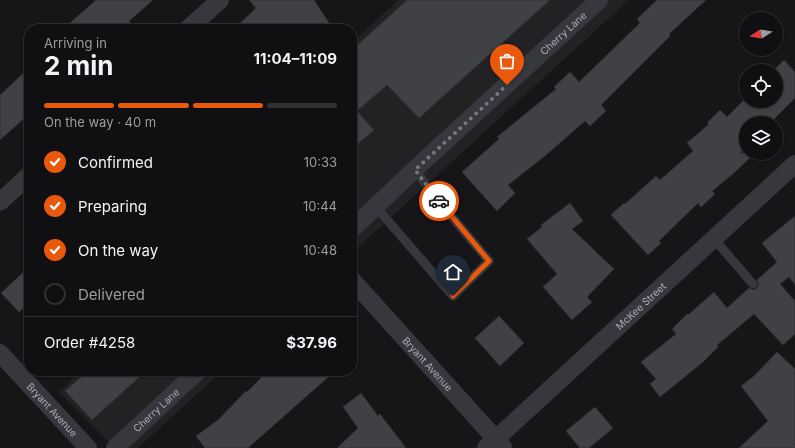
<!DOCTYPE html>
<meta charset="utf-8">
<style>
:root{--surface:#101012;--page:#1e1e20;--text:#f1f3f6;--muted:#9c9d9f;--line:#303032;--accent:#ea580c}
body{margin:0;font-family:Inter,sans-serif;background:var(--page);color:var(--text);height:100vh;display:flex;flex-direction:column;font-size:15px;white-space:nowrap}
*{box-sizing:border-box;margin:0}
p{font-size:13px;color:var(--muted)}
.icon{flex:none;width:22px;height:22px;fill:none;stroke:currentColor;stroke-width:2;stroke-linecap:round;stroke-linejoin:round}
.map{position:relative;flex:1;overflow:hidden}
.details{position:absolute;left:24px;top:24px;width:333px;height:352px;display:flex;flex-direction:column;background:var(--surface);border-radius:16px;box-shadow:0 1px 3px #0004,0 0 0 1px var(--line)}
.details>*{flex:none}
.needle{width:26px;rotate:258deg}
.controls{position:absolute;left:739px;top:12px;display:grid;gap:8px}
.controls a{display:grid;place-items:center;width:44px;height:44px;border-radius:50%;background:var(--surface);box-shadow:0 1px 3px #0004,0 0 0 1px var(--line);font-size:20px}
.pin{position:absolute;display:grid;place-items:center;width:34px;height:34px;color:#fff;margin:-41px -17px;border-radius:50% 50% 50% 0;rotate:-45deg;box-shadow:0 0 4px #0007}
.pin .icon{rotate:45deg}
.courier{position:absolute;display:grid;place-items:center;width:40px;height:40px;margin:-20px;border:3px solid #ea580c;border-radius:50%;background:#fff;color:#222;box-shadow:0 1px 5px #0007}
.head em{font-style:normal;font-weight:700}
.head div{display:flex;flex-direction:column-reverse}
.head{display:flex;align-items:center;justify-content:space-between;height:68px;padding:0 20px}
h1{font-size:26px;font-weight:700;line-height:30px}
.bar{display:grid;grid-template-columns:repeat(4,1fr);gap:6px 4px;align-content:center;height:48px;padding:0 20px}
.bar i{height:5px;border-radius:3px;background:var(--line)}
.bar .on{background:var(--accent)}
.bar p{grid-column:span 4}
.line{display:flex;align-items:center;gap:10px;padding:0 20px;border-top:1px solid var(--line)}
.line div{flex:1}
ol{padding:0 20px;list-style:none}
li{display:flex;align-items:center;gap:12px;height:44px}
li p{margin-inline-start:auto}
li .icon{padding:4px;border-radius:50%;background:var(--accent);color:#fff;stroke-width:4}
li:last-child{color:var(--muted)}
li i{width:22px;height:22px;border:2px solid var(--line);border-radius:50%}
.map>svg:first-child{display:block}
.built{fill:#222225}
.building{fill:#404145;stroke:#303034}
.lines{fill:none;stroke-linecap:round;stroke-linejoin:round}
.lane{stroke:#37383d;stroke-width:9}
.street{stroke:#37383d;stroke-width:18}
.done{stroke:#757880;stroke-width:4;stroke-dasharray:0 7.2}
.route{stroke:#ea580c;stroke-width:5}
.labels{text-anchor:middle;stroke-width:3;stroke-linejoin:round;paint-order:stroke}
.street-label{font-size:10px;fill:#a8adb8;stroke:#111113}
</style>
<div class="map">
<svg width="795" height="448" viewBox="0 0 795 448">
<rect width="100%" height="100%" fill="#161618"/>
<path class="built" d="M 398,0 L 629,0 L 352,253 L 352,43 Z
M 81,371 L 222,371 L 138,448 L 115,448 L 59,392 Z"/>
<path class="building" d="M 96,0 L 153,0 L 129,21 L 136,29 L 63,29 Z
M 249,0 L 314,0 L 333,29 L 234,29 L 256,8 Z
M 407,0 L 550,0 L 419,118 L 387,85 L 357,111 L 374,130 L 352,149 L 352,50 Z
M 657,0 L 706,0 L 669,34 L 670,36 L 601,105 L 606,111 L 590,126 L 585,121 L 546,155 L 508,185 L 515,193 L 497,211 L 462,172 L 499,139 L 497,137 L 556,89 L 554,87 L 570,72 L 579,82 L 640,23 L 637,19 Z
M 784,60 L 795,72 L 795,98 L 770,123 L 746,123 L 746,147 L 740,153 L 755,153 L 734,173 L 712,191 L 715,194 L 701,207 L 698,203 L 659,241 L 661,243 L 648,255 L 611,215 L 624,203 L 625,204 L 656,176 L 660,180 L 693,151 L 687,143 L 709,124 L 707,123 L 720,110 L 727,117 L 746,98 L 746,101 L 776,101 L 776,71 L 773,71 Z
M 29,68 L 29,114 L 0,140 L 0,95 Z
M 570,203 L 583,221 L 572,229 L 614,269 L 587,297 L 592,302 L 572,320 L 543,287 L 557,274 L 527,239 L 542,227 L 541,225 Z
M 795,216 L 795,285 L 789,277 L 780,284 L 795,301 L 795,334 L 783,345 L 754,314 L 717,345 L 718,347 L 703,362 L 660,397 L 650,384 L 656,379 L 641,362 L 676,334 L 672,329 L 687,314 L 688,315 L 714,292 L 727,308 L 749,288 L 754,290 L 757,288 L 759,283 L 757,280 L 777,262 L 762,243 Z
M 29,267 L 29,303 L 19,312 L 1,293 Z
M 499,316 L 524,343 L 500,366 L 475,338 Z
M 777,352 L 795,369 L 795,448 L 739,448 L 768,421 L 741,386 L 754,376 Z
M 88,371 L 146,371 L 92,420 L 65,391 Z
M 268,371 L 335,371 L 248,448 L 205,448 L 196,436 L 218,420 L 246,391 L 247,392 Z
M 361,393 L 378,416 L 380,414 L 406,448 L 337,448 L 358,428 L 343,407 Z
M 595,407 L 613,428 L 589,448 L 580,448 L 566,431 Z"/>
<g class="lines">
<path class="lane" d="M 376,207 L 453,296 L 489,261 L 431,192 L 415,169
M 714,239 L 753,284"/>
<g class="street">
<path d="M 188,29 L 220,0"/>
<path d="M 0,202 L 29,175"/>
<path id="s1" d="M 352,229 L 415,169 L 599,0"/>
<path id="s2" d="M 352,280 L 503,447"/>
<path id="s3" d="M 0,353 L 88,448"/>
<path id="s4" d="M 115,448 L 198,371"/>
<path id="s5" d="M 486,448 L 795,164"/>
</g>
</g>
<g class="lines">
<path class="done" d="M 439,201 L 415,170 L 507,85"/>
<path class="route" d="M 439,201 L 489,261 L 453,296"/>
</g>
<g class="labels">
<g class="street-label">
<text dy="4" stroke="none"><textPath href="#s1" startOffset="288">Cherry Lane</textPath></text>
<text dy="4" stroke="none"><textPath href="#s5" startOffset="210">McKee Street</textPath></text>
<text dy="4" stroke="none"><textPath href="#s2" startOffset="113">Bryant Avenue</textPath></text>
<text dy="4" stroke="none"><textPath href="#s3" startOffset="77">Bryant Avenue</textPath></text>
<text dy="4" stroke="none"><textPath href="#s4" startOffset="56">Cherry Lane</textPath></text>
</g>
</g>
</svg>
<div class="controls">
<a><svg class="needle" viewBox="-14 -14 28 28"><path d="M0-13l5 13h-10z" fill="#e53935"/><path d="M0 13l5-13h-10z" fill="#9c9d9f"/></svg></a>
<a><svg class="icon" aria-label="locate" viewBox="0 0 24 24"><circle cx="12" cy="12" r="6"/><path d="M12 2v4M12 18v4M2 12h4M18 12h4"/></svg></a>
<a><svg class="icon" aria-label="layers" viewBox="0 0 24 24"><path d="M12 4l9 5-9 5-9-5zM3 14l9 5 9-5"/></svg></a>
</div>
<div class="pin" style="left:507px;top:85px;background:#ea580c"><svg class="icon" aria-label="bag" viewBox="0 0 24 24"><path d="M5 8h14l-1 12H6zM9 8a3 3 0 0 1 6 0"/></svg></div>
<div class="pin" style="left:453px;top:296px;background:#1f2937"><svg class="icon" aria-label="home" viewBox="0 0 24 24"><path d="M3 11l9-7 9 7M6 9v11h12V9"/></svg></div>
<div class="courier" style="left:439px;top:201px"><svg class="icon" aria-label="car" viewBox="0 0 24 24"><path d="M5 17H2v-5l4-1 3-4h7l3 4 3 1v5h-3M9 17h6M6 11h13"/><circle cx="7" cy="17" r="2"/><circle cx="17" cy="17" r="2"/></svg></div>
<section class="details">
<div class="head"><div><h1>2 min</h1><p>Arriving in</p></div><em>11:04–11:09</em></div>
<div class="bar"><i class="on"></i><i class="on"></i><i class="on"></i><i></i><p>On the way · 40 m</p></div>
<ol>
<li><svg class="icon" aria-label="check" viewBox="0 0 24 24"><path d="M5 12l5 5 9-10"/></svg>Confirmed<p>10:33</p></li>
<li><svg class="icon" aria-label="check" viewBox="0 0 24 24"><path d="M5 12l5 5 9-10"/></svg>Preparing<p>10:44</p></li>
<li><svg class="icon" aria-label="check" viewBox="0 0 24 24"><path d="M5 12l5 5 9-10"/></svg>On the way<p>10:48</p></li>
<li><i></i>Delivered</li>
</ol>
<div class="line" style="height:52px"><div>Order #4258</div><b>$37.96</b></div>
</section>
</div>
